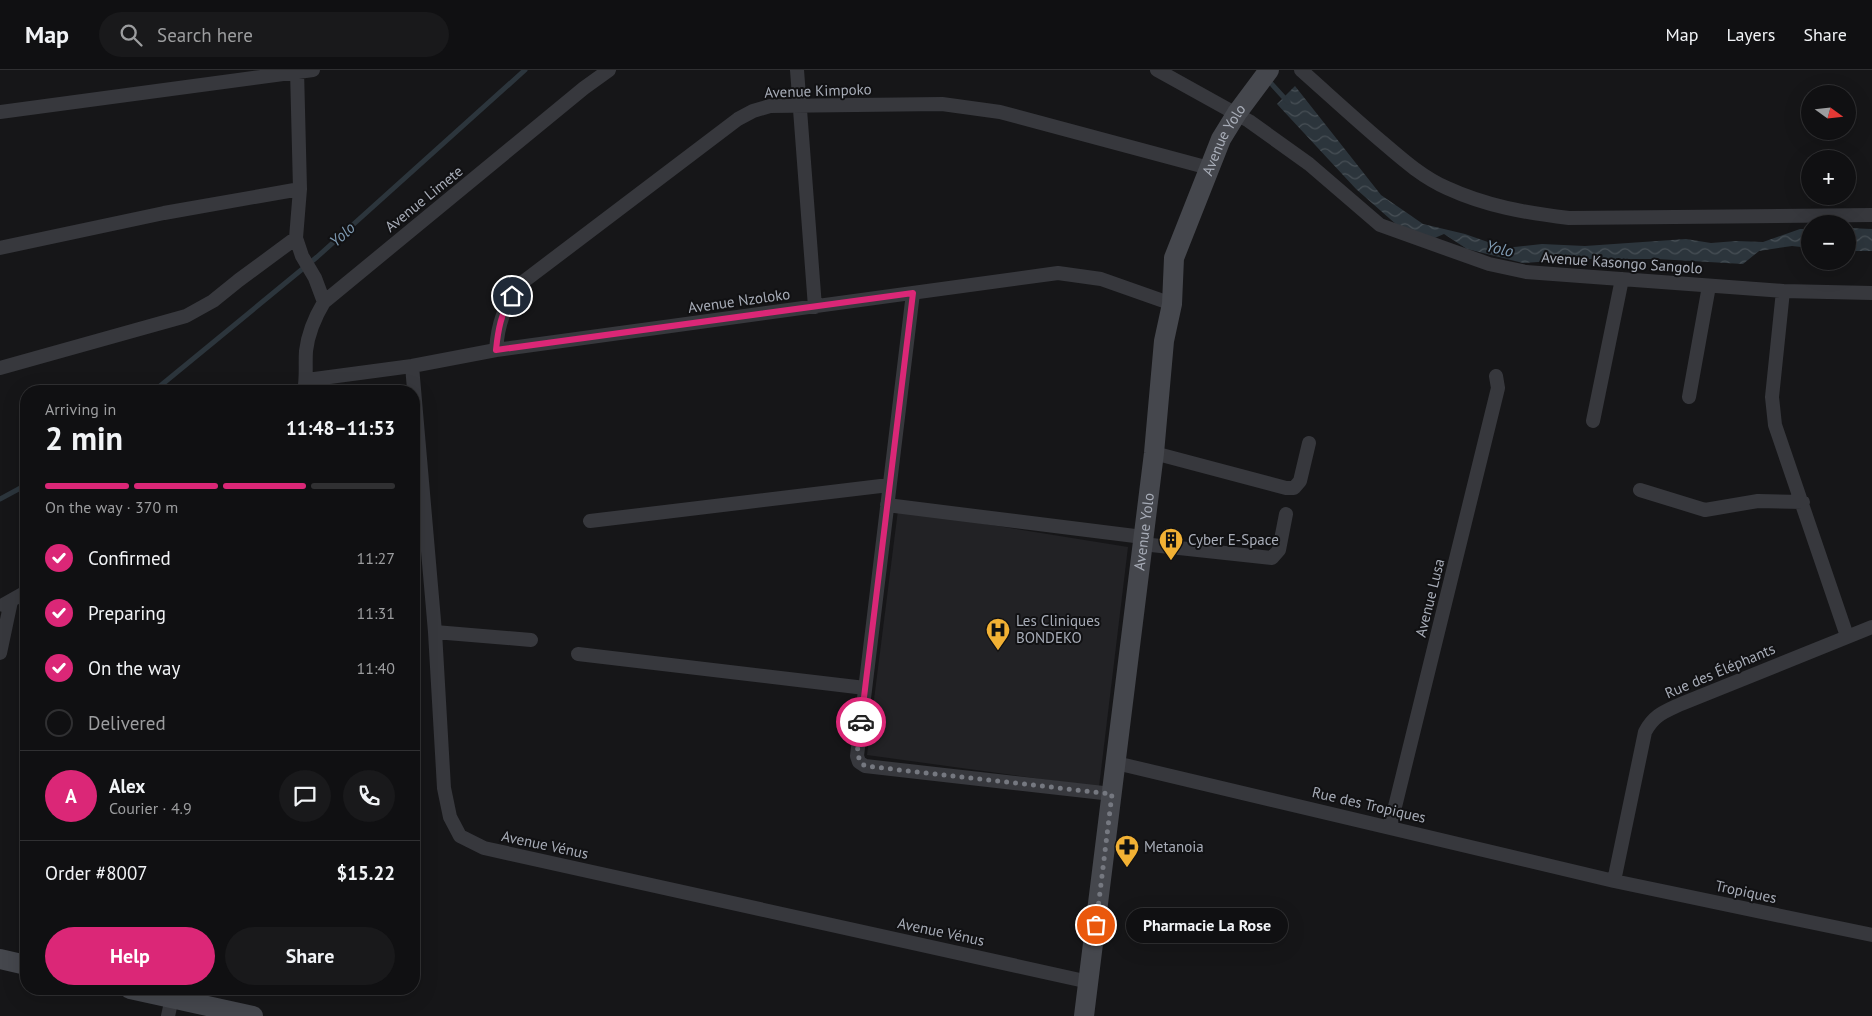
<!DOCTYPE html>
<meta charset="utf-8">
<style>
:root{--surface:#101012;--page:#19191b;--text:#f1f3f6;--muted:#9c9d9f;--line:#303032;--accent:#db2777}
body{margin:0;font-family:"PT Sans",sans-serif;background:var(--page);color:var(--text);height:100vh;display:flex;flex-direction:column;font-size:19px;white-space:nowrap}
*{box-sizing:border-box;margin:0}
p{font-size:16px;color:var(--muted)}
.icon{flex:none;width:28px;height:28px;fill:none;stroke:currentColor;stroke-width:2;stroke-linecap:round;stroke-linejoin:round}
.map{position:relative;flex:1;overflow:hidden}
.sheet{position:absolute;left:20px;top:315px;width:400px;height:610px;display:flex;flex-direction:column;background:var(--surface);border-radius:20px;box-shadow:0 5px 20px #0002,0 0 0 1px var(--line)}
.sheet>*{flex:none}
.needle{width:32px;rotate:105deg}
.buttons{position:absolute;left:1801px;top:15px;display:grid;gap:10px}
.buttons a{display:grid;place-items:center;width:55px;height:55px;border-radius:50%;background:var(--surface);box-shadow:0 5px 20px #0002,0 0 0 1px var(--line);font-size:25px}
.pin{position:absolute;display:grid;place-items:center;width:42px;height:42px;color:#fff;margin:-21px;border:2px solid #fff;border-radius:50%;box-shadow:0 1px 5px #0007}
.courier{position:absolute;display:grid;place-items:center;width:50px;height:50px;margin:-25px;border:4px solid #db2777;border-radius:50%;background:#fff;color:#222;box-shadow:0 1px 6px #0007}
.bubble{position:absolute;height:35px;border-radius:18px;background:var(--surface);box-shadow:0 5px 20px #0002,0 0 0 1px var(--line);font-size:16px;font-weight:600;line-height:35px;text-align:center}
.overview em{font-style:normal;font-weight:600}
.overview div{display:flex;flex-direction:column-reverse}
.overview{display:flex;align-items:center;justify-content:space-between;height:85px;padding:0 25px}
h1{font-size:32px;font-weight:600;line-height:38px}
.bar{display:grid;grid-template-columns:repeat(4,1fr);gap:8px 5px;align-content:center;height:60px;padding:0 25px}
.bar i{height:6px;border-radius:4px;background:var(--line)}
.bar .active{background:var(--accent)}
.bar p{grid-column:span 4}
.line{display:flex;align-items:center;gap:12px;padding:0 25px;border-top:1px solid var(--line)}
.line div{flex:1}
.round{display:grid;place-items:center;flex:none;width:52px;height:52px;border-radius:26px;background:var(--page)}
ol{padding:0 25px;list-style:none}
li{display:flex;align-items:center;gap:15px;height:55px}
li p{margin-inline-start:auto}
li .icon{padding:5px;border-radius:50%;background:var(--accent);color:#fff;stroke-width:4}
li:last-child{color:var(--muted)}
li i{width:28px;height:28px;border:2px solid var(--line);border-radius:50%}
.primary-button{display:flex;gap:10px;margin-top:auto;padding:10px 25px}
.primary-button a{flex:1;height:58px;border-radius:30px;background:var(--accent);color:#fff;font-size:20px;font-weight:600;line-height:58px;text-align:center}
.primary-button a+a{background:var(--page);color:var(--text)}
header{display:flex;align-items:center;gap:30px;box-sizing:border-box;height:70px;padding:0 25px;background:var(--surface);border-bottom:1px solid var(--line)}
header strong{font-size:24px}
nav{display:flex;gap:28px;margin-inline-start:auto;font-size:18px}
.search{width:350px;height:45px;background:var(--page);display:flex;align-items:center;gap:12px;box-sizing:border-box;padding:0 18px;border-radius:28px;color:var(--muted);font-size:19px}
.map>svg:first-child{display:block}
.built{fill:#222225}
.water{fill:url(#water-waves)}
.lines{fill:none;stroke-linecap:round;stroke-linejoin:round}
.stream{stroke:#2c353c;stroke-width:5}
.street{stroke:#37383d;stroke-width:14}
.secondary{stroke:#45474d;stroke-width:20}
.done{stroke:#757880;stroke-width:5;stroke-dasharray:0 9}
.route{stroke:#db2777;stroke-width:6}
.labels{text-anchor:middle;stroke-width:4;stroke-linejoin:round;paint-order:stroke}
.street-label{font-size:15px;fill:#a8adb8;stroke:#111113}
.poi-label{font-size:15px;fill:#a8adb8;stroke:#111113;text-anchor:start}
.water-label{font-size:16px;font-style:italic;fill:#7f9bb3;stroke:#111113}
</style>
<header>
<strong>Map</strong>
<div class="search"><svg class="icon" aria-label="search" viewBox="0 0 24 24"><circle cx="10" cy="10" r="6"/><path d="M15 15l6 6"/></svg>Search here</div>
<nav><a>Map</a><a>Layers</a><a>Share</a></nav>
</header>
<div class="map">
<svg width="1872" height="946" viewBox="0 0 1872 946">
<defs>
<pattern id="water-waves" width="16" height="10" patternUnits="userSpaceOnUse" patternTransform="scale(1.25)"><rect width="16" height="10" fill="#2c353c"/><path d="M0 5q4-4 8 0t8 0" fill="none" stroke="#485056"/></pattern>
</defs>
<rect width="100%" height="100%" fill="#161618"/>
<path class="built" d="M 898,440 L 1128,477 L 1099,717 L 867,685 Z"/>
<path class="water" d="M 1295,16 L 1381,125 L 1423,154 L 1465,164 L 1505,178 L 1542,174 L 1585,176 L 1686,169 L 1711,173 L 1736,171 L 1763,172 L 1800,159 L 1810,159 L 1810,178 L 1792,176 L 1759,181 L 1743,194 L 1657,189 L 1580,189 L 1523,193 L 1467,179 L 1444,164 L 1430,170 L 1398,156 L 1356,119 L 1277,34 Z
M 1848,158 L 1872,159 L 1872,181 L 1848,181 Z"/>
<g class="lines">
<path class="stream" d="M 1268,10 L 1288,32
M 154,321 L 317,187 L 525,0
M 0,429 L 26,415"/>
<path class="street" d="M 297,0 L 300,119 L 296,168 L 302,186 L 315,208 L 324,232
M 797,0 L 815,237
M 1157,0 L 1249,51 L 1309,94 L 1380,155 L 1489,194 L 1526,202 L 1783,221 L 1872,223
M 1301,0 C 1328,24 1354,48 1381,71 C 1402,89 1422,107 1447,118 C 1486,136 1526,143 1569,148 L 1872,145
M 0,42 L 313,0
M 0,178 L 164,143 L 300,119
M 1783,221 L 1772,327 L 1775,355 L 1847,566
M 913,223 L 857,686 L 859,692 L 865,696 L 1112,724
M 496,280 C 498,252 504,239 519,215 L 738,49 L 753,41 L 770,36 L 942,34 L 1000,42 L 1209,98
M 412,296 L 435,562 L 444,718 L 450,747 L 460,766 L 484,778 L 1089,912
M 0,298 L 186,246 L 213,231 L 239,210 L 296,168
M 307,310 L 412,296 L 496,280 L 1058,203 L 1101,209 L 1172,234
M 304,321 C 307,308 305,295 306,281 C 308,264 315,247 324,232 L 584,18 L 609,0
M 1689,327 L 1709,216
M 1593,351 L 1622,209
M 1154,383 L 1286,418 L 1294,418 L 1300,411 L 1309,373
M 1640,420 L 1705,440 L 1758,431 L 1803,432
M 887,435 L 1143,467
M 590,451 L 889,415
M 1142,474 L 1272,488 L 1279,480 L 1286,444
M 3,535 L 26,522
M 435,562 L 531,570
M 0,583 L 11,531
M 578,584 L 865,618
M 1116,693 L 1614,811 L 1872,865
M 1390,757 L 1498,318 L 1496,306
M 1614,811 L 1645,662 C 1654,645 1664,642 1681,634 L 1872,557
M 168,946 L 174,919"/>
<g class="secondary">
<path d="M 0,889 L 26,895"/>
<path d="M 130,919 L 253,946"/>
<path id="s1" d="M 1084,946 L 1154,383 L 1164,271 L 1172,234 L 1174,188 L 1221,69 L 1237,43 L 1269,0"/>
</g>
</g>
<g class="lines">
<path class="done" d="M 861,652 C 860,666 852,687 865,696 L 1112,724 L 1096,855"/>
<path class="route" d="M 512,226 C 501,243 498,260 496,280 L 913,223 L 861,652"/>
</g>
<defs>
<symbol id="building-pin" viewBox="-11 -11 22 30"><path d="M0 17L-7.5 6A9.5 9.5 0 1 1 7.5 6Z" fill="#f2b134" stroke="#111113"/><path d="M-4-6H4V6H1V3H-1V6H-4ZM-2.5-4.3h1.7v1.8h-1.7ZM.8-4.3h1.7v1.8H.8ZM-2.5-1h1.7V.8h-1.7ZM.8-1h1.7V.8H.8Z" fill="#111"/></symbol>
<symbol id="hospital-pin" viewBox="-11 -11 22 30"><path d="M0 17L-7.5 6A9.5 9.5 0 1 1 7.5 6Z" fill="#f2b134" stroke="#111113"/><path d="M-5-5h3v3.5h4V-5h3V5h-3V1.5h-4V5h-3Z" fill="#111"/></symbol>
<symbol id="pharmacy-pin" viewBox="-11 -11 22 30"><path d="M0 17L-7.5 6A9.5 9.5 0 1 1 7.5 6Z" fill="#f2b134" stroke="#111113"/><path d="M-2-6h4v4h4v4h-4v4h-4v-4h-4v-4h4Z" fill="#111"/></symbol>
</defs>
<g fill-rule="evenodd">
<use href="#building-pin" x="1157" y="456" width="28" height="38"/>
<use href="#hospital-pin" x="984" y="546" width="28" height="38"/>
<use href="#pharmacy-pin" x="1113" y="763" width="28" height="38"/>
</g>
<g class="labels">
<g class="street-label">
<text transform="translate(818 21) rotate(-2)" y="5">Avenue Kimpoko</text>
<text dy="5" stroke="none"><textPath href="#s1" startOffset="892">Avenue Yolo</textPath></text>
<text transform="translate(424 129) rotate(-39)" y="5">Avenue Limete</text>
<text transform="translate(1622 193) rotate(4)" y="5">Avenue Kasongo Sangolo</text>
<text transform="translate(739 231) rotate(-8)" y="5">Avenue Nzoloko</text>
<text dy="5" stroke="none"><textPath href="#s1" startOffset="488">Avenue Yolo</textPath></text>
<text transform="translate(1430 528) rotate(-76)" y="5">Avenue Lusa</text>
<text transform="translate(1720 601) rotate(-23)" y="5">Rue des Éléphants</text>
<text transform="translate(1369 735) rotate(13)" y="5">Rue des Tropiques</text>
<text transform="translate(545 775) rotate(12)" y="5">Avenue Vénus</text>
<text transform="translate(1746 822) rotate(12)" y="5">Tropiques</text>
<text transform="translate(941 862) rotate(12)" y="5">Avenue Vénus</text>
</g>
<g class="poi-label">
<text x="1188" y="475">Cyber E-Space</text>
<text x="1016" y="556">Les Cliniques<tspan x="1016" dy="17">BONDEKO</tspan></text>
<text x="1144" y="782">Metanoia</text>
</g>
<g class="water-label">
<text transform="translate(342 164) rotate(-42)" y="6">Yolo</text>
<text transform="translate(1500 178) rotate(13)" y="6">Yolo</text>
</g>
</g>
</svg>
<div class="buttons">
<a><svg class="needle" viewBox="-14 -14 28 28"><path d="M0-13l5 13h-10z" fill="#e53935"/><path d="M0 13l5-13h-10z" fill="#9c9d9f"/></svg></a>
<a>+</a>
<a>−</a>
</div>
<div class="pin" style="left:1096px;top:855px;background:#ea580c"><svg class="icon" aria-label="bag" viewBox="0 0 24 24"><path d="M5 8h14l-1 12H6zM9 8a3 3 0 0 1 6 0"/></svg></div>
<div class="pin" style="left:512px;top:226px;background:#1f2937"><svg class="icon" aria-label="home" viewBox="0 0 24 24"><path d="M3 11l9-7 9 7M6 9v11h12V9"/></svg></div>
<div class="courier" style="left:861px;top:652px"><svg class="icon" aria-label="car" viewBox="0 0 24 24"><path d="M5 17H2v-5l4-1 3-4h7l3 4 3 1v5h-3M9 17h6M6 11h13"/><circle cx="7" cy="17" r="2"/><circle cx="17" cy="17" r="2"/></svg></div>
<div class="bubble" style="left:1126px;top:838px;width:162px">Pharmacie La Rose</div>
<section class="sheet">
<div class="overview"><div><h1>2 min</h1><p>Arriving in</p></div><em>11:48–11:53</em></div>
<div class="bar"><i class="active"></i><i class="active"></i><i class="active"></i><i></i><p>On the way · 370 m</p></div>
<ol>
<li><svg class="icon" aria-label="check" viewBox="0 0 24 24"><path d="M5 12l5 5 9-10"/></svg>Confirmed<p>11:27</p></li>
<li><svg class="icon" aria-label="check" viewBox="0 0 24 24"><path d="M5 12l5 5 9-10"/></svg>Preparing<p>11:31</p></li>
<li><svg class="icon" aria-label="check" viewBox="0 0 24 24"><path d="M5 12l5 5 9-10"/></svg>On the way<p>11:40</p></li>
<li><i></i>Delivered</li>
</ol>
<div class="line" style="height:90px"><b class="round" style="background:var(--accent);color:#fff">A</b><div><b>Alex</b><p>Courier · 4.9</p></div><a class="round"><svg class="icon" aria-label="chat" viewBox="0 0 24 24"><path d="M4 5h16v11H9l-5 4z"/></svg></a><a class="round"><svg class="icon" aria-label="phone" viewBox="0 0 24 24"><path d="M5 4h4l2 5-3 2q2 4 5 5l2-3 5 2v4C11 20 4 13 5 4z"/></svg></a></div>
<div class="line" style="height:65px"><div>Order #8007</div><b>$15.22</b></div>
<div class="primary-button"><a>Help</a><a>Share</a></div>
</section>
</div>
